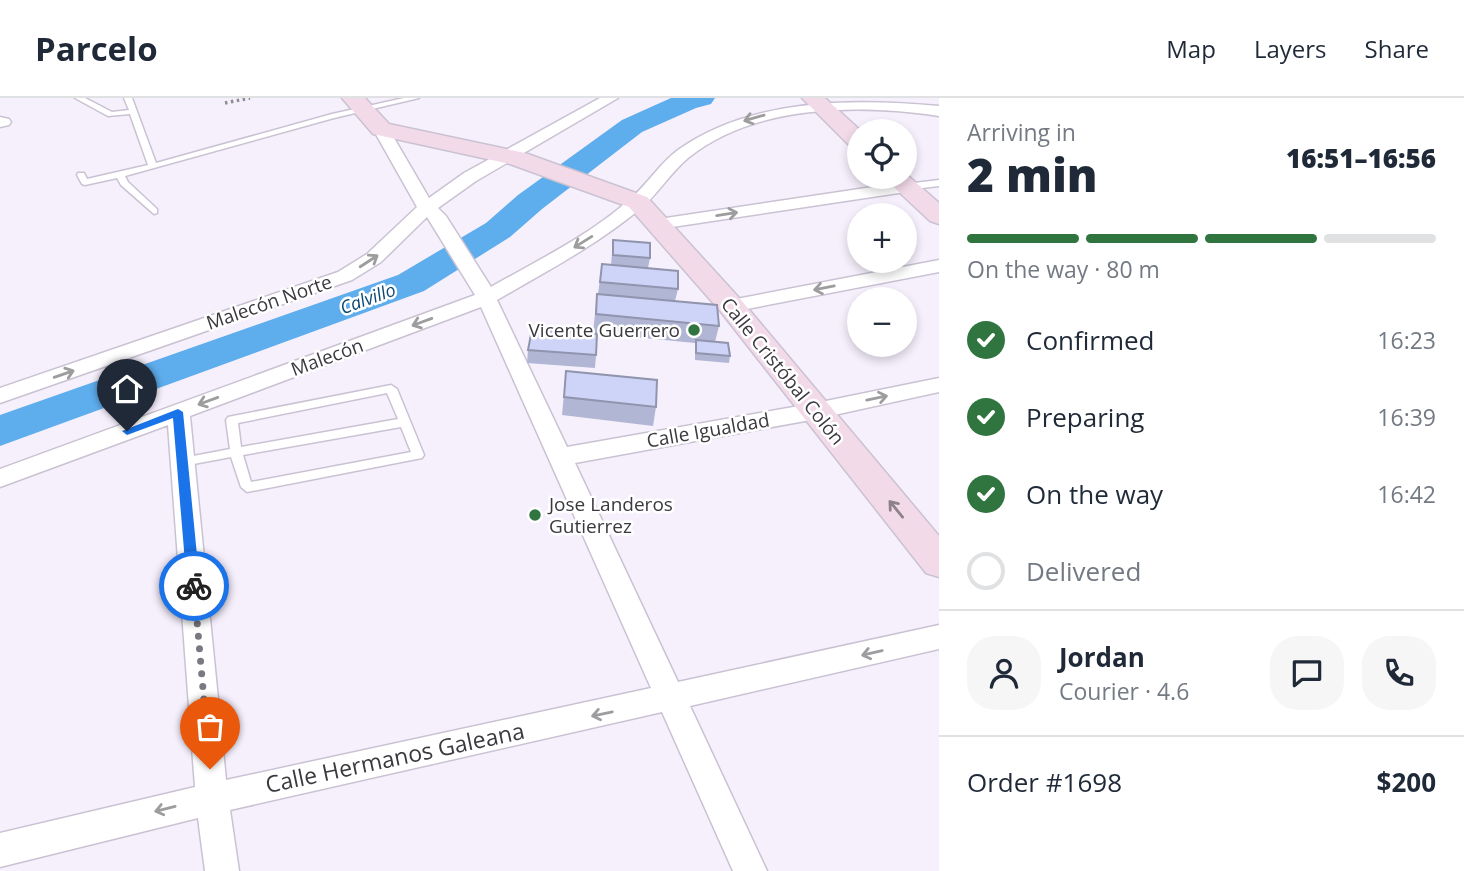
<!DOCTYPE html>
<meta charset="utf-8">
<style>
:root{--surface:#fff;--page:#f6f6f7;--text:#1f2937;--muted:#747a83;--line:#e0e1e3;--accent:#307540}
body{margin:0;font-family:"Open Sans",sans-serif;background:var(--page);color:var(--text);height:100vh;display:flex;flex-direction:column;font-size:26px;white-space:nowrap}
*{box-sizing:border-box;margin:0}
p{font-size:23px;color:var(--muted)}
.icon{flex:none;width:38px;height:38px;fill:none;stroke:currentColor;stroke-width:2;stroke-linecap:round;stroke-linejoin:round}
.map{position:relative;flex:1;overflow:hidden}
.details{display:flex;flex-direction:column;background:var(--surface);width:525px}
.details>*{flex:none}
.fabs{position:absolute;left:847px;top:21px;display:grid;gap:14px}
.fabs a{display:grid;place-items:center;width:70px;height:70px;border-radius:50%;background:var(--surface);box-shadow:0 4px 10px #0003;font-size:35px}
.pin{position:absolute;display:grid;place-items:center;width:60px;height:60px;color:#fff;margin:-72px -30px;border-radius:50% 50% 50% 0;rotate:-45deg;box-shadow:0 0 7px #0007}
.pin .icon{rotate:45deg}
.courier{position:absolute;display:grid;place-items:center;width:70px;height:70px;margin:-35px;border:5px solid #1a73e8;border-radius:50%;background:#fff;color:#222;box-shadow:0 2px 9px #0007}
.head em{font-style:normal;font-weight:800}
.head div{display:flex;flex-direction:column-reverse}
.head{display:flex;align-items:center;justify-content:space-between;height:119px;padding:0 28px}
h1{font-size:46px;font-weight:800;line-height:52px}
.bar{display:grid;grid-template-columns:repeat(4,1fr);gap:10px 7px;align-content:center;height:84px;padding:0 28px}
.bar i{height:9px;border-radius:5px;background:var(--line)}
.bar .current{background:var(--accent)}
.bar p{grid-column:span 4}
.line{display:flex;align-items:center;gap:18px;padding:0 28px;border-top:2px solid var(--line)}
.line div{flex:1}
.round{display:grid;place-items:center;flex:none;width:74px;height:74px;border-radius:28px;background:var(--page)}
ol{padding:0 28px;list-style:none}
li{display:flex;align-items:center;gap:21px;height:77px}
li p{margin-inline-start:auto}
li .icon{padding:7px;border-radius:50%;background:var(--accent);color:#fff;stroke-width:4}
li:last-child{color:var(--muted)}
li i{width:38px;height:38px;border:4px solid var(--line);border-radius:50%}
header{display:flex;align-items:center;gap:42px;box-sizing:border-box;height:98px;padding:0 35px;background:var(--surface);border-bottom:2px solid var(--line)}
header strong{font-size:33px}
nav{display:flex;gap:38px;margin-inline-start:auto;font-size:24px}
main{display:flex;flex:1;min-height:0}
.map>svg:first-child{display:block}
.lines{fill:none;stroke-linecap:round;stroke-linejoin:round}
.river{fill:#5eaded;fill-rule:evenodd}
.lane-casing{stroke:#cac2d2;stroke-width:3}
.street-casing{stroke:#cac2d2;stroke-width:3}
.secondary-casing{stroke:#cac2d2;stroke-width:3}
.path{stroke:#918d96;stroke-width:3.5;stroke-dasharray:2.5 3.5;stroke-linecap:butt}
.lane{fill:#fff;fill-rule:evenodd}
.street{fill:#fff;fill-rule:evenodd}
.secondary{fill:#f2dae9;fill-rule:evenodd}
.wall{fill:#b1b6d4}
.building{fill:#ced4f7;stroke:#9094ad;stroke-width:2}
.oneway{stroke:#9d9c9e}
.oneway2{stroke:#8d818b}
.route{fill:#1a73e8}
.done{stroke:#7c7881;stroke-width:7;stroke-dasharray:0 12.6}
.poi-dot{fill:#307540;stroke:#fff;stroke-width:2.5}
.labels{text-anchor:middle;stroke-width:5;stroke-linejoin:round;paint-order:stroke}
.far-water-label{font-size:18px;font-style:italic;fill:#0b4871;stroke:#fff}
.street-label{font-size:19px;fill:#3b383e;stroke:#fff}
.poi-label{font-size:19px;fill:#3b383e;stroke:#fff;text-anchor:end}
.near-street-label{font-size:23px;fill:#3b383e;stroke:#fff}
</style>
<header>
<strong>Parcelo</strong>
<nav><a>Map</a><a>Layers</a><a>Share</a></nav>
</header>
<main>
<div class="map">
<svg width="939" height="773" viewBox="0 0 939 773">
<rect width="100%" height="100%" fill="#f6f0fd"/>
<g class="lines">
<path class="river" d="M 671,0 L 715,0 L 711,6 L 696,10 L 642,34 L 542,111 L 510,139 L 424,193 L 0,348 L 0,317 L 398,177 L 486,125 L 518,97 L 622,22 Z"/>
<defs>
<path id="lane" d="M 75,0 L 85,0 L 112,14 L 129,12 L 124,0 L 132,0 L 156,65 L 332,16 L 404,0 L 419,0 L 334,20 L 125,78 L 128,84 L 157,111 L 157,115 L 154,116 L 121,87 L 117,80 L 85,87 L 82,86 L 77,77 L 78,75 L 84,75 L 87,81 L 148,67 L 130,16 L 108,18 Z
M 939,82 L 939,88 L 906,92 L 902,89 L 906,86 Z
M 391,287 L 397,291 L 424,357 L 422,360 L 247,394 L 241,389 L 231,359 L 183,368 L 177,364 L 183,360 L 230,351 L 226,322 L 228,319 ZM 387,295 L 398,321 L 241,349 L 238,325 ZM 401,329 L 411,354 L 251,384 L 243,357 Z"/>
<path id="street" d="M 600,0 L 618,0 L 476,83 L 438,110 L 446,118 L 491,189 C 538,162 589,138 630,101 C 648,86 659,66 678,52 C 751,0 853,0 939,8 L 939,18 C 859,6 755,6 688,60 C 670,75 658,96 641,110 C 597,147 547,173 497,202 L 567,349 L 816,305 L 939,280 L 939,294 L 816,321 L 575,365 L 678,584 L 939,527 L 939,551 L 690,608 L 767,773 L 733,773 L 662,614 L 230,712 L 239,773 L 205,773 L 198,720 L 0,769 L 0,735 L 195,689 L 168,327 L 0,389 L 0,371 L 475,197 L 427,119 L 381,164 L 352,182 L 0,305 L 0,290 L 338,174 L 367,156 L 417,109 L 373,31 L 375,28 L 387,28 L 429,100 L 464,75 ZM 481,209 L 651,590 L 226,682 L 190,318 Z
M 0,19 L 9,21 L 11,24 L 9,27 L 0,29 Z
M 906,84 L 915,89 L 912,93 L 659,131 L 650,126 L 659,121 Z
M 939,162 L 939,174 L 731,214 L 724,212 L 721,208 L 724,204 L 731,202 Z"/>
<path id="secondary" d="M 342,0 L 365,0 L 389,26 L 525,55 L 647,99 L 741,202 L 939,438 L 939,479 L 926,475 L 721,214 L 629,109 L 510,66 L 373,36 Z
M 802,0 L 825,0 L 861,33 L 859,51 L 851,49 Z
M 905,75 L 939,105 L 939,126 L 930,123 L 883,79 L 905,79 Z"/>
</defs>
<use href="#lane" class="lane-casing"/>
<use href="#street" class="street-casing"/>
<use href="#secondary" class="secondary-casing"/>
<path class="path" d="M 225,5 L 250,0"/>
<use href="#lane" class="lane"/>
<use href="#street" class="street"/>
<use href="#secondary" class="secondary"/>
</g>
<path class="wall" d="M 613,142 L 650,160 L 648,170 L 678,191 L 675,203 L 719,228 L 715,244 L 730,258 L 729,265 L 695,262 L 695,245 L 593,235 L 597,196 L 598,196 L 602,166 L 611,167 Z
M 528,252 L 596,257 L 595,270 L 527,265 Z
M 566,273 L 656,309 L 653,328 L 562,317 Z"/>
<path class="building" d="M 613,142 L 650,145 L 650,160 L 613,157 Z
M 602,166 L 678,173 L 678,191 L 600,184 Z
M 597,196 L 717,207 L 719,228 L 596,216 Z
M 532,231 L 597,236 L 596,257 L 528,252 Z
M 696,242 L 728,245 L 730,258 L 696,255 Z
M 566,273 L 657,282 L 656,309 L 564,299 Z"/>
<defs><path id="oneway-shaft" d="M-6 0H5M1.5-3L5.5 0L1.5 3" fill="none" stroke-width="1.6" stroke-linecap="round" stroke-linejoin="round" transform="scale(1.75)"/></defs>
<g class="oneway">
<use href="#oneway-shaft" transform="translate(754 20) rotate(164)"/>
<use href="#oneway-shaft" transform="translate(727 116) rotate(-9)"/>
<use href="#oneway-shaft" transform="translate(583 144) rotate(148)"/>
<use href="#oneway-shaft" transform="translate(369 163) rotate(-33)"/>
<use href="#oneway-shaft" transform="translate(824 190) rotate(169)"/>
<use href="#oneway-shaft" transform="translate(422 224) rotate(160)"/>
<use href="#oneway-shaft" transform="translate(64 276) rotate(-19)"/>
<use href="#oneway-shaft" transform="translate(877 300) rotate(-12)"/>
<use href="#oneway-shaft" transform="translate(208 303) rotate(160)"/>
<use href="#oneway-shaft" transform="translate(872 555) rotate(167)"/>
<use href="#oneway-shaft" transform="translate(602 616) rotate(168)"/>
<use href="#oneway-shaft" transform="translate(165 711) rotate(166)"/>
</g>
<use class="oneway2" href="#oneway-shaft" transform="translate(896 411) rotate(-129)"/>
<path class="route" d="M 178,311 L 183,314 L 200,488 L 194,493 L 187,488 L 173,320 L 127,337 L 122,333 Z"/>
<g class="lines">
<path class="done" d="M 194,488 L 210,671"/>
</g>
<g class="poi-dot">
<circle cx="694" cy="232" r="7"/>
<circle cx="535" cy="417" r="7"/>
</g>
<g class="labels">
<g class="far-water-label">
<text transform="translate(368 201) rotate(-20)" y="6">Calvillo</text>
</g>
<g class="street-label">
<text transform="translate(269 204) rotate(-19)" y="7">Malecón Norte</text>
<text transform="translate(327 259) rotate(-20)" y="7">Malecón</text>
<text transform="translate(783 273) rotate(51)" y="7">Calle Cristóbal Colón</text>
<text transform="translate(708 332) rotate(-10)" y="7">Calle Igualdad</text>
</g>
<g class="poi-label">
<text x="680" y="239">Vicente Guerrero</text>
<text x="549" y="413" text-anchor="start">Jose Landeros<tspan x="549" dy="22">Gutierrez</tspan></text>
</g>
<g class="near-street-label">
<text transform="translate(395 660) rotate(-12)" y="8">Calle Hermanos Galeana</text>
</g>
</g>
</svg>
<div class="fabs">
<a><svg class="icon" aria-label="locate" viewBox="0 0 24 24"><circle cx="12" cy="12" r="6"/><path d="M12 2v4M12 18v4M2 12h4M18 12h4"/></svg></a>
<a>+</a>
<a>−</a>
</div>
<div class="pin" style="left:210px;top:671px;background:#ea580c"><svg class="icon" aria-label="bag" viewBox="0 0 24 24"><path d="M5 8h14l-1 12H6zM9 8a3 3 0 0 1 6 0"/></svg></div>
<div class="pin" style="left:127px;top:333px;background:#1f2937"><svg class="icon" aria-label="home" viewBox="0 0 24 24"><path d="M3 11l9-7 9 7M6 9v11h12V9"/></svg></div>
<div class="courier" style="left:194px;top:488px"><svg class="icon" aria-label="bike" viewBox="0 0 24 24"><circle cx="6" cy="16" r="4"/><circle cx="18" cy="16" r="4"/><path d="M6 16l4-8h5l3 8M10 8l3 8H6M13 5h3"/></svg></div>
</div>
<section class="details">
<div class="head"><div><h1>2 min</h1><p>Arriving in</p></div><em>16:51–16:56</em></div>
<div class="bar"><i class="current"></i><i class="current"></i><i class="current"></i><i></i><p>On the way · 80 m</p></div>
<ol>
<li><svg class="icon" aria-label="check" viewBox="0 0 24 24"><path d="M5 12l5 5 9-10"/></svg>Confirmed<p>16:23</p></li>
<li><svg class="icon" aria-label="check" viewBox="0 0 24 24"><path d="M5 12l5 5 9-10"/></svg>Preparing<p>16:39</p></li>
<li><svg class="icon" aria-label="check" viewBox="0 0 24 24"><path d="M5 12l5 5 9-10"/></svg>On the way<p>16:42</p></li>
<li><i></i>Delivered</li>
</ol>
<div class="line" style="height:126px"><a class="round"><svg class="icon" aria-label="person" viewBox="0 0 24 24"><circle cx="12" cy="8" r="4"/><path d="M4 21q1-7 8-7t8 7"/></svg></a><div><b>Jordan</b><p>Courier · 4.6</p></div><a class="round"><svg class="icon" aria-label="chat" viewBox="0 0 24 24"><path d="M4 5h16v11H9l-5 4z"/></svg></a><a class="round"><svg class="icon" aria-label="phone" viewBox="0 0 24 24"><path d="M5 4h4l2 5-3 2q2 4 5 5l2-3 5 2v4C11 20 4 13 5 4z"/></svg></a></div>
<div class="line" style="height:91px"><div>Order #1698</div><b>$200</b></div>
</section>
</main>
